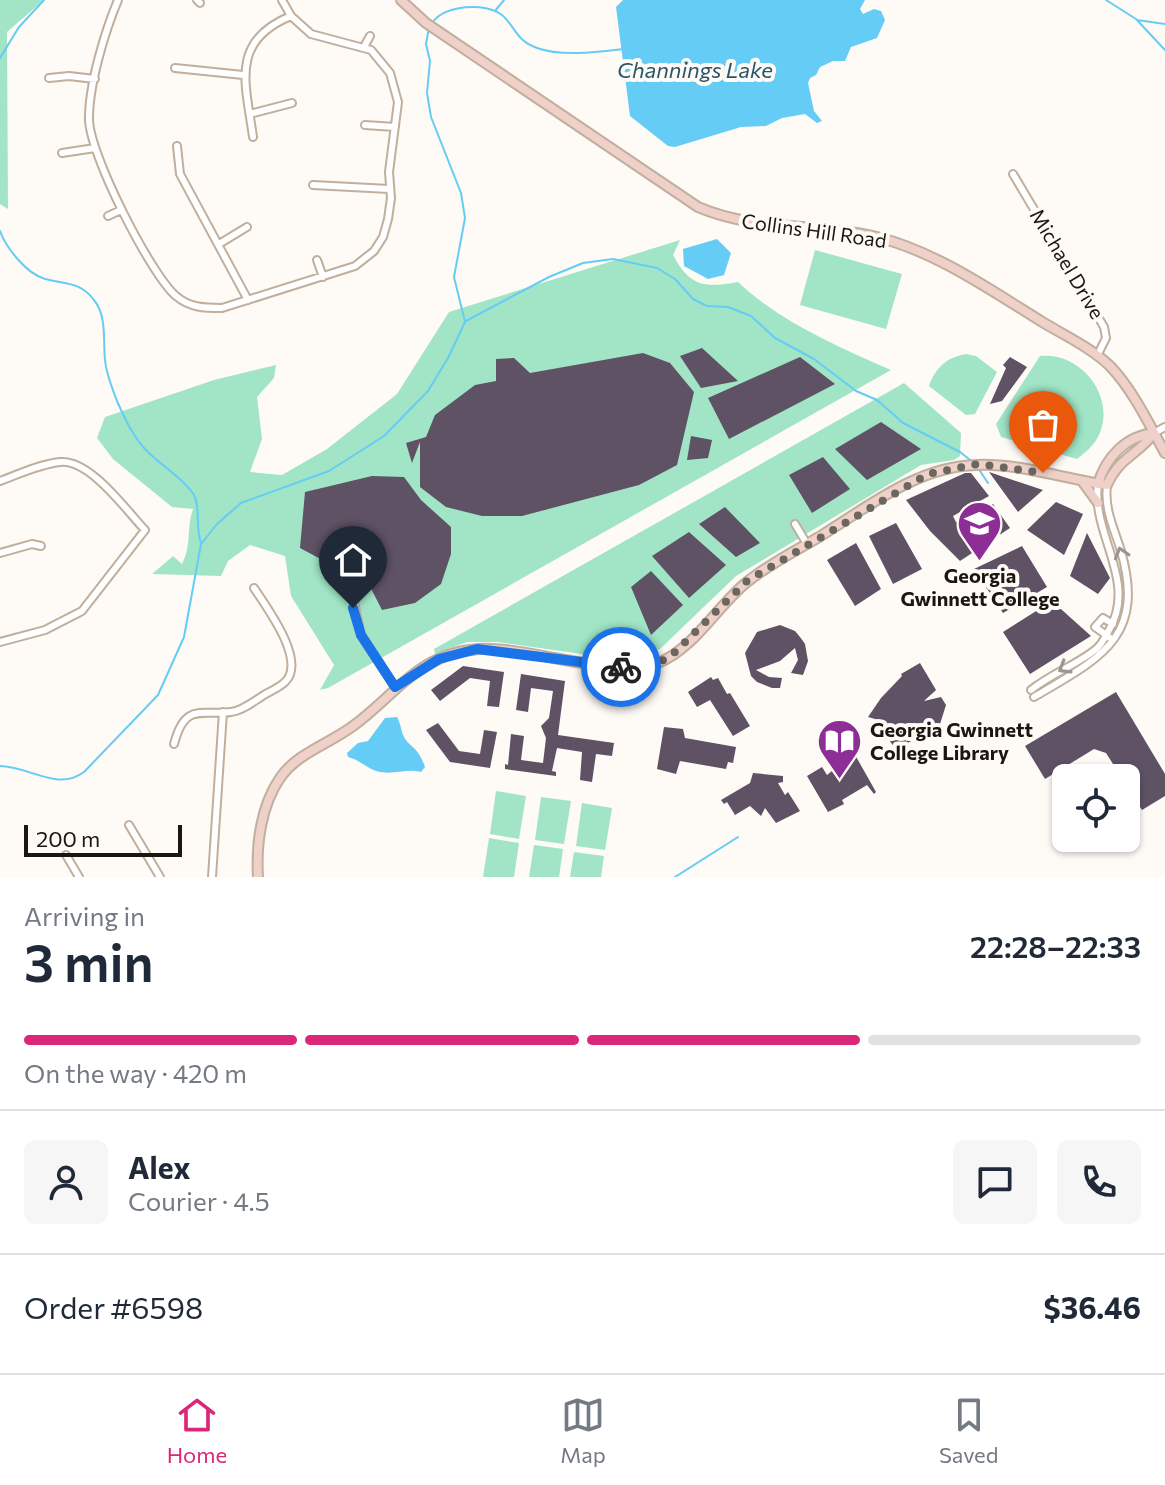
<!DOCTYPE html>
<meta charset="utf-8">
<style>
:root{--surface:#fff;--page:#f6f6f7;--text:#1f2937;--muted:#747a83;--line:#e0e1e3;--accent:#db2777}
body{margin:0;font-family:Commissioner,sans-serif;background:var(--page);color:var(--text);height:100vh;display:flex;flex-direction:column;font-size:30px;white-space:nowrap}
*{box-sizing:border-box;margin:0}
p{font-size:26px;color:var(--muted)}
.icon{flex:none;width:44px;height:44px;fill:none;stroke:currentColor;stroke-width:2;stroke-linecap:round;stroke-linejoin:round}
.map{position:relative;height:877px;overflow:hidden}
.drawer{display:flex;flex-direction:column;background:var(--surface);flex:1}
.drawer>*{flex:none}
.fabs{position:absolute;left:1052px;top:764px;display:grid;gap:16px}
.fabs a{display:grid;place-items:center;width:88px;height:88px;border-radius:12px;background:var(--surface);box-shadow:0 2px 6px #0004;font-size:40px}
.scale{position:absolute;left:24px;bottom:20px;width:158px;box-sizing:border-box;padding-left:8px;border:4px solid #1d1610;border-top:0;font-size:22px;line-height:28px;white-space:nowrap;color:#1d1610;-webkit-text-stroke:6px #fefaf6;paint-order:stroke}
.pin{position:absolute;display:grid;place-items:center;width:68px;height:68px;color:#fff;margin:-82px -34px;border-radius:50% 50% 50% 0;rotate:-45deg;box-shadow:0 0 8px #0007}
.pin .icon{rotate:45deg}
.courier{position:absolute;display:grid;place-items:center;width:80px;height:80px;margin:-40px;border:6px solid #1a73e8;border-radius:50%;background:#fff;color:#222;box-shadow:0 2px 10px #0007}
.head em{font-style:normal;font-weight:600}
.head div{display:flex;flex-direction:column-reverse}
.head{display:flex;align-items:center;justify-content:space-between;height:136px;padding:0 24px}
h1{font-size:52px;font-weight:600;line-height:60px}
.bar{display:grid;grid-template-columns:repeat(4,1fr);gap:12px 8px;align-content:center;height:96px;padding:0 24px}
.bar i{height:10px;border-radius:6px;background:var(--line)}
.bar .selected{background:var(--accent)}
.bar p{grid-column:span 4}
.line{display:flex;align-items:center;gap:20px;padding:0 24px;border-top:2px solid var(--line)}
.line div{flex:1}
.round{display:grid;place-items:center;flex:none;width:84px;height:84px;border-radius:12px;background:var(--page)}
.dock{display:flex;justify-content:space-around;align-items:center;height:112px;border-top:2px solid var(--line);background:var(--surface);font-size:22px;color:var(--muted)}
.dock a{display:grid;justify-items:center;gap:4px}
.dock .selected{color:var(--accent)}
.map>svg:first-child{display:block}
.green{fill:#a1e5c6}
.water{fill:#65ccf5}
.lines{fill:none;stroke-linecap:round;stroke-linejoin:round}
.stream{stroke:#65ccf5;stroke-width:2}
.building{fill:#5e5264}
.street-casing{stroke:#c1af9d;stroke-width:10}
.secondary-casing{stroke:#c1af9d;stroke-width:12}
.street{stroke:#fff;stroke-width:6}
.secondary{stroke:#efd1ca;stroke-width:8}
.oneway{stroke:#999693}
.done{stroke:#6c6660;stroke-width:8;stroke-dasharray:0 14.4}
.route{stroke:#1a73e8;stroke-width:10}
.labels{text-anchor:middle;stroke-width:8;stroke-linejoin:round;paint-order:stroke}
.street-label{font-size:20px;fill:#1d1610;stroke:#fefaf6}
.poi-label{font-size:20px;font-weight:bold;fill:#1d1610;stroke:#fefaf6}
.water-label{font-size:22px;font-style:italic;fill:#295567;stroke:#fefaf6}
</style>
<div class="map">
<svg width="1165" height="877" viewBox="0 0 1165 877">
<rect width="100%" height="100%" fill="#fefaf6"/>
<path class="green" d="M 0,0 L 44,0 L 7,32 L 8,209 L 0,204 Z
M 680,240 L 673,255 C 690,287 705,288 738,282 C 782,323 837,346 891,370 L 328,688 L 320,690 L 334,665 L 291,596 L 285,556 L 250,545 L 228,561 L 221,576 L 152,574 L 173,556 L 182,564 C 192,545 186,529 193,509 L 172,507 L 113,459 L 97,438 L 105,417 L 214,380 L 276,365 L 274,378 L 257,397 L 262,439 L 250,472 L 282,475 L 327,449 L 397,394 L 449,312 Z
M 815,250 L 902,274 L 886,329 L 800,305 Z
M 966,354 L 976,356 L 997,372 L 975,414 L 966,415 L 929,386 C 936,367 946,358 966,354 Z
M 1040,356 C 1081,351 1118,398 1098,437 C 1093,446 1085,453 1077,459 L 1001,437 L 996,424 Z
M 904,383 L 961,433 L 960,456 L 954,460 L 921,465 L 736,576 L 660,649 L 617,659 L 498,642 L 467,642 L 435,654 L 434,649 Z
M 496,791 L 526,796 L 519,839 L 490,834 Z
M 541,797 L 571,801 L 564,844 L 535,840 Z
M 582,803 L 612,808 L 605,850 L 576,846 Z
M 489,838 L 519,843 L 514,877 L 483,877 Z
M 534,845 L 563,849 L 559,877 L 529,877 Z
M 574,852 L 604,856 L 601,877 L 570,877 Z"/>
<path class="water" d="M 623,0 L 865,0 L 860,9 L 863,14 L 874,9 L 881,11 L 885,20 L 877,38 L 851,47 L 845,61 L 833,61 L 820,67 L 816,75 L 810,78 L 808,83 L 814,111 L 822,121 L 817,123 L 805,114 L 782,118 L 766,126 L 741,127 L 675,147 L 668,146 L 630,116 L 616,7 Z
M 717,239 L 731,253 L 724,275 L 708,279 L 684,266 L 683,249 Z
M 397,717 C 401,724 401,731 404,737 C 411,749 418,746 425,767 L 421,772 C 406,768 392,776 376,771 C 365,767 358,759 348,757 L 347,753 L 358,743 L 368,741 L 385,718 Z"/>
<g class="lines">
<path class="stream" d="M 1106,0 L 1136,19 L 1165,50
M 495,11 L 504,0
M 1137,20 L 1165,24
M 433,22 C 444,5 486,2 502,15 C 515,26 516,41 537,48 C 562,57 598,52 624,49
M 0,58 L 19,27 L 44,0
M 0,231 C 6,248 27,274 45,279 C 65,284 81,282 94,300 C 107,316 103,340 105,360 C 106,374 112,387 117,401 C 125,419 134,439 149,453 C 162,466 184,479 194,495 C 201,510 195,527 201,543
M 466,321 L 549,277 L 583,263 L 613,259 L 657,268 L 675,279 L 693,299 L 707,306 L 728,307 L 751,316 L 775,338 L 814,359 L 856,391 L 877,400 L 903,423 L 960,452 L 974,463
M 978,468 L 988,483
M 0,766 C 29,766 57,792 84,772 L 158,695 L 184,637 L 201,544 L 217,524 L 241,503 L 329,471 L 384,436 L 428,391 L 448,358 L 465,322 L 454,277 L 465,218 L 461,193 L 431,117 L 427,93 L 430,61 L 426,44 L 429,27
M 675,877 L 738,837"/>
</g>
<path class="building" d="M 702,348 L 738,381 L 701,388 L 680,356 Z
M 643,353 L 670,363 L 694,392 L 677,465 L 639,485 L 522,516 L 482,516 L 446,507 L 420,487 L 420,442 L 412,463 L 406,443 L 426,437 L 435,415 L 475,385 L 496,381 L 496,359 L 514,358 L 530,373 Z
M 800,357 L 835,384 L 729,439 L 708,398 Z
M 1010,357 L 1027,367 L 1002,401 L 990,404 L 1006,368 L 1003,365 Z
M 881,422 L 921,449 L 867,480 L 835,449 Z
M 691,436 L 712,440 L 708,458 L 687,460 Z
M 823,457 L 850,489 L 812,513 L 789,475 Z
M 989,472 L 1043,490 L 1018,512 Z
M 965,473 L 971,473 L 989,496 L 953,516 L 956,522 L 993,504 L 1010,528 L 960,561 L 930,531 L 906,500 Z
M 372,476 L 404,477 L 421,500 L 451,527 L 451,554 L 441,584 L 415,603 L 382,610 L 362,571 L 354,572 L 348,568 L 343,571 L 300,548 L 305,492 Z
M 1056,502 L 1083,514 L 1064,555 L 1027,530 Z
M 725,507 L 760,543 L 736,557 L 699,524 Z
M 896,523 L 922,569 L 893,584 L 869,536 Z
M 689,532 L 726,565 L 689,598 L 652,556 Z
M 1087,533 L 1110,578 L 1098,594 L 1070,576 Z
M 856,543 L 881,589 L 855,606 L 827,560 Z
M 1022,546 L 1047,587 L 1003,613 L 974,569 Z
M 651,571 L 683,605 L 651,635 L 631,587 Z
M 1052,601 L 1091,636 L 1030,674 L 1003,632 Z
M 780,625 L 795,631 L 800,637 L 805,644 L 808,661 L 803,675 L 791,673 L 798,660 L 795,648 L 780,661 L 756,670 L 769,677 L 782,678 L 780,688 L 772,688 L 757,682 L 751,676 L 745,653 L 757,632 Z
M 920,663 L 936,690 L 924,701 L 941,697 L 946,705 L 940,724 L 896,750 L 875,719 L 868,717 L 881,698 L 902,676 L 901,674 Z
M 463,666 L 504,672 L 499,707 L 487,706 L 490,681 L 470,678 L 440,701 L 431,690 Z
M 521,674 L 565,681 L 558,735 L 614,743 L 612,756 L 596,754 L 592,782 L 580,780 L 582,752 L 557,748 L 552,771 L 556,772 L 556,776 L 505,769 L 505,764 L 508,765 L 511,734 L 524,736 L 521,760 L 543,763 L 546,738 L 541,726 L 549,718 L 553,691 L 531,688 L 528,712 L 516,710 Z
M 711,677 L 713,680 L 718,678 L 727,694 L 730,693 L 750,726 L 733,736 L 710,700 L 697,707 L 688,692 Z
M 1116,692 L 1165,774 L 1165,796 L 1142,810 L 1126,785 L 1126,778 L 1122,778 L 1106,753 L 1094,749 L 1045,779 L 1025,746 Z
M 438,723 L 459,751 L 480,754 L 484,730 L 497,732 L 490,768 L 450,762 L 426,730 Z
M 664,727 L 683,729 L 685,738 L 736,747 L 733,763 L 728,762 L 726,769 L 680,761 L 676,774 L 657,769 Z
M 854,753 L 876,792 L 874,794 L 867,785 L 842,800 L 844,804 L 828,812 L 807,776 L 822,767 L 827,775 Z
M 753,773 L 783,776 L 783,782 L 778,783 L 785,795 L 788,792 L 800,811 L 776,823 L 765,808 L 761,816 L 750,806 L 735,815 L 727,802 L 724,804 L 721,800 L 750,783 Z"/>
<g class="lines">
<defs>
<path id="street" d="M 118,0 C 105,31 89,84 89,118 C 88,152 151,275 176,296 C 190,308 205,308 222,308 L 355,266 L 374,251 L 383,237 L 388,219 L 391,198 L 389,172 L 398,102 L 390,73 L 371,50 L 311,34 L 291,16 L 282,0
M 197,0 L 200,3
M 364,47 L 370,36
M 175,68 L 243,75
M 49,78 L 69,76 L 95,79
M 250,114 L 292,103
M 365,125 L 395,127
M 253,137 C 246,85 229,41 291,16
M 177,146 L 180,174 L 248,300
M 62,153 L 95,148
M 1013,174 L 1104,327 L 1106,338 L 1097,356
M 313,185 L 389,189
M 108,216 L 121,210
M 219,244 L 247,227
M 317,260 L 323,277
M 1154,433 L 1165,427
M 0,481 C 19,474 40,464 60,462 C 90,459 126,510 145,530 L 82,611 L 45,630 L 0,642
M 795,524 L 807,544
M 0,553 L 32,544 L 41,546
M 348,574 L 361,635 L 395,687
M 1109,637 L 1095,627 L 1103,618 L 1113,624
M 1031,690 C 1051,674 1076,665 1095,650 C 1101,646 1106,636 1109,630 C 1138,581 1091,534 1098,484
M 1034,697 C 1100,658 1146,638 1121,551 C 1114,528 1104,509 1107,485
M 174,744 C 185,702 201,716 231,712 C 242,711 254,701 264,695 C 271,691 280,687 285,682 C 307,661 267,608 254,588
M 129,825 L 160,877
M 66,855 L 79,877
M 212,877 L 223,712"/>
<path id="secondary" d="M 401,0 L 426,23 L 698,207 C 756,232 817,222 877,237 C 937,252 992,291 1044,323 C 1066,336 1091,348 1110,366 C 1133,390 1149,424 1165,453
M 1082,481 L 1098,503
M 1098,484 C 1106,457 1126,436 1154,433
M 258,877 C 256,844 261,806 280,778 C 297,753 329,744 353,726 C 396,695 418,653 479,649 C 527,646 619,680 658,663 C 695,648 717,606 747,582 C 769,564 795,551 819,537 C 866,508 918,466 976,465 C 1020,463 1064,479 1107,485 C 1119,457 1138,455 1154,433"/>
</defs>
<use href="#street" class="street-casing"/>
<use href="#secondary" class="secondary-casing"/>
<use href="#street" class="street"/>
<use href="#secondary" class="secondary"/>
</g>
<defs><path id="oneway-chevron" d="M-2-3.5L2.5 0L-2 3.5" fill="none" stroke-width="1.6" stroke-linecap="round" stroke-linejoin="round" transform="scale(2)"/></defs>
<g class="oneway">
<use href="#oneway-chevron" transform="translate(1121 553) rotate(-107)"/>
<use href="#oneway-chevron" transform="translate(1064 668) rotate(149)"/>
</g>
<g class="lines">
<path class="done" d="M 621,667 L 650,666 L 670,657 L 747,581 L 928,474 L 978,464 L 1043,473"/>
<path class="route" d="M 353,608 L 361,635 L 395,687 L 439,659 L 477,649 L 621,667"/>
</g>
<defs>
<symbol id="university-pin" viewBox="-11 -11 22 30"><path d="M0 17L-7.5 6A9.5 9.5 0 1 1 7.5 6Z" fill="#8d2d96" stroke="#fefaf6"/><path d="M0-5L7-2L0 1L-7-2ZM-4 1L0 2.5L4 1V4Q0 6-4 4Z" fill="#fff"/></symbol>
<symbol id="library-pin" viewBox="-11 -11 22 30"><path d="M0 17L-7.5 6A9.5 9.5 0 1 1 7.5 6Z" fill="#8d2d96" stroke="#fefaf6"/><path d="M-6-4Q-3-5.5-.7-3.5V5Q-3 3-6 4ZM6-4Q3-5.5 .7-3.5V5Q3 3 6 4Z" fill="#fff"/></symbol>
</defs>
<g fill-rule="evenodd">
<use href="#university-pin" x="954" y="498" width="51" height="69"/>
<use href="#library-pin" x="814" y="716" width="51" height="69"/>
</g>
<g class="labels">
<g class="street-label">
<text transform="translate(814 231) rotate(8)" y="7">Collins Hill Road</text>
<text transform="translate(1067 264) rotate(59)" y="7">Michael Drive</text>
</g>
<g class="poi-label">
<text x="980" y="583">Georgia<tspan x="980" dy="23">Gwinnett College</tspan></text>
<text x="870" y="737" text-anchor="start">Georgia Gwinnett<tspan x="870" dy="23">College Library</tspan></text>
</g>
<g class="water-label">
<text x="695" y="78">Channings Lake</text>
</g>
</g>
</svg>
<div class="fabs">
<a><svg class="icon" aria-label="locate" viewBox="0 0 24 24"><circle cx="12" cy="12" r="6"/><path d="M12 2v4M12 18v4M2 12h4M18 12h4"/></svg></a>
</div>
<div class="scale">200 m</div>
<div class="pin" style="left:1043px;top:473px;background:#ea580c"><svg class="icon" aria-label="bag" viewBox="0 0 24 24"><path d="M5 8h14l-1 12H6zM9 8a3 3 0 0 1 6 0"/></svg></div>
<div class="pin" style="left:353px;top:608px;background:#1f2937"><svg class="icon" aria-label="home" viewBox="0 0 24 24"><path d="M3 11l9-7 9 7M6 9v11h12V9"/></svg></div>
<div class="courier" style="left:621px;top:667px"><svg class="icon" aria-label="bike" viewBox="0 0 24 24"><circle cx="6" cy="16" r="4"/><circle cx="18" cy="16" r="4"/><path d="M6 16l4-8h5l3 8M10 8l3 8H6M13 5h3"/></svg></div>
</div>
<section class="drawer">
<div class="head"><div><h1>3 min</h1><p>Arriving in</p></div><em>22:28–22:33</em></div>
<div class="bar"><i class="selected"></i><i class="selected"></i><i class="selected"></i><i></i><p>On the way · 420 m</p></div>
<div class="line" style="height:144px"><a class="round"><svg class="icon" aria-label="person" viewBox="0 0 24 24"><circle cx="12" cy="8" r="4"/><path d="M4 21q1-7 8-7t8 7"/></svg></a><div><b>Alex</b><p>Courier · 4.5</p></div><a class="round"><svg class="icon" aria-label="chat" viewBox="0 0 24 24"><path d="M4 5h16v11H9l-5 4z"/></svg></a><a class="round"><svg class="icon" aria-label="phone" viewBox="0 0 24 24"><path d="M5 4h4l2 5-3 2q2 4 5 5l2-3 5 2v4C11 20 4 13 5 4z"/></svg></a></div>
<div class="line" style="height:104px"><div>Order #6598</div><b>$36.46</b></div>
</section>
<nav class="dock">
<a class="selected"><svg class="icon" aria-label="home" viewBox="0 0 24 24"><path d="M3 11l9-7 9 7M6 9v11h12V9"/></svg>Home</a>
<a><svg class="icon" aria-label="map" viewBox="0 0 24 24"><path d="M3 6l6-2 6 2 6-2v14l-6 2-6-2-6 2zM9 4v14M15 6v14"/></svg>Map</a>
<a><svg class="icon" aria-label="saved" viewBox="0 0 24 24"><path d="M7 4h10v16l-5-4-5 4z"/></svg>Saved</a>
</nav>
